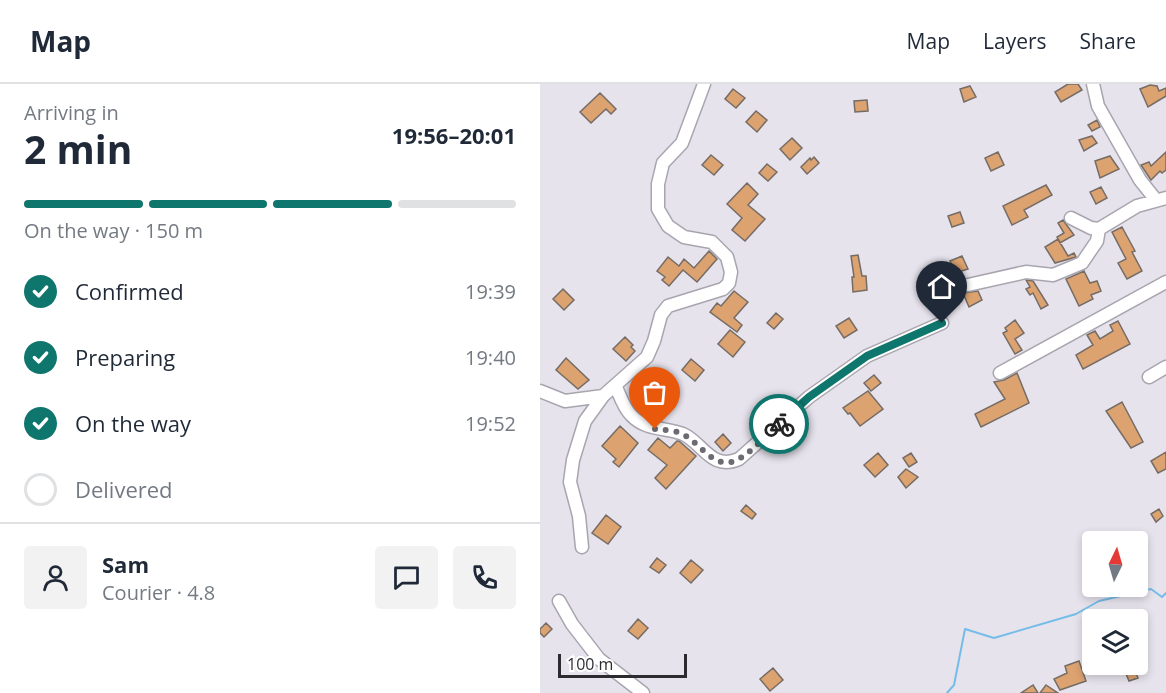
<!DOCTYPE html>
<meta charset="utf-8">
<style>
:root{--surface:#fff;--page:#f2f2f3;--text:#1f2937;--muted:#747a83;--line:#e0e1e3;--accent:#0f766e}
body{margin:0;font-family:"Open Sans",sans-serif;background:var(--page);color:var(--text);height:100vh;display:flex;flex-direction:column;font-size:22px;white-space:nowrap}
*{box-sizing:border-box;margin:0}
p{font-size:20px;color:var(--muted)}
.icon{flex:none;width:33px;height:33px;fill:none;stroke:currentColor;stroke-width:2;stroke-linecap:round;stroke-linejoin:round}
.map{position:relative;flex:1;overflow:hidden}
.side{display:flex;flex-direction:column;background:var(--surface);width:540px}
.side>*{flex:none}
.needle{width:39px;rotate:5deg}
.fabs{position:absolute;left:542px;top:447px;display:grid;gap:12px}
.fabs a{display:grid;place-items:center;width:66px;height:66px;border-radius:6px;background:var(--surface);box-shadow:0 3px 9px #0003;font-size:30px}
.scale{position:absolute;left:18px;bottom:15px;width:129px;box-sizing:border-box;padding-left:6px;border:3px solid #2c2b2f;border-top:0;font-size:16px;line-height:21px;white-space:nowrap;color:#2c2b2f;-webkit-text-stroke:4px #fff;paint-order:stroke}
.pin{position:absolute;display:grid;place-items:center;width:51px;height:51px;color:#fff;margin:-62px -26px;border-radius:50% 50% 50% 0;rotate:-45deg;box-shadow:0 0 6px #0007}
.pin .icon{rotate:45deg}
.courier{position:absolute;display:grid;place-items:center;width:60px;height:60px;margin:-30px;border:4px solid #0f766e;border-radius:50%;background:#fff;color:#222;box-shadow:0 2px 8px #0007}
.headline em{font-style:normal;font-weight:700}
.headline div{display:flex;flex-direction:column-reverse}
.headline{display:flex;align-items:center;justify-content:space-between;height:102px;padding:0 24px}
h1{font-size:39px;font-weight:700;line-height:45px}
.bar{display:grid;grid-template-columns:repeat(4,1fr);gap:9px 6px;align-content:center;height:72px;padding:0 24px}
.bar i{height:8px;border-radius:4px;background:var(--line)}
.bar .on{background:var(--accent)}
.bar p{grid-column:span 4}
.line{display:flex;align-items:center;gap:15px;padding:0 24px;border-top:2px solid var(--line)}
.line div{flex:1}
.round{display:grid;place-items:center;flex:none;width:63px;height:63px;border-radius:6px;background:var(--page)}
ol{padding:0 24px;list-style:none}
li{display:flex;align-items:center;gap:18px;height:66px}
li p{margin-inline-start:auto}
li .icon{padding:6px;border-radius:50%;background:var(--accent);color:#fff;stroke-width:4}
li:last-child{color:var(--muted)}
li i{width:33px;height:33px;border:3px solid var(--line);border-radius:50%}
header{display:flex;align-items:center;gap:36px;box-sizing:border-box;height:84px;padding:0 30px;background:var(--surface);border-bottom:2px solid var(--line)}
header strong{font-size:28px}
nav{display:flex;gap:33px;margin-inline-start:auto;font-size:21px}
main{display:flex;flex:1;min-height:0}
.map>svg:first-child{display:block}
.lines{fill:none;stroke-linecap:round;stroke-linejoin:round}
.stream{stroke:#75bde8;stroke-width:2}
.building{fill:#dca270;stroke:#746c65;stroke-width:1.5}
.minor-casing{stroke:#a9a5af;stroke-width:15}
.minor{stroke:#fff;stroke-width:12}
.done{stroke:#6d6b72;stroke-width:6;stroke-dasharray:0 10.8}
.route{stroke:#0f766e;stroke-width:8}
</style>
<header>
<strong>Map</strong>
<nav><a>Map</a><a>Layers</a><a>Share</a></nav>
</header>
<main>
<section class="side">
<div class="headline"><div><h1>2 min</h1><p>Arriving in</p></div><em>19:56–20:01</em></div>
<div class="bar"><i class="on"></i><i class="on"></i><i class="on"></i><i></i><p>On the way · 150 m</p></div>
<ol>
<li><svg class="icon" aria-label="check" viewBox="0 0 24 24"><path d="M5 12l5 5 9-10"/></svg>Confirmed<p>19:39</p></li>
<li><svg class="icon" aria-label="check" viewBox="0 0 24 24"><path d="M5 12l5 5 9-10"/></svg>Preparing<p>19:40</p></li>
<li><svg class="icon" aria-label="check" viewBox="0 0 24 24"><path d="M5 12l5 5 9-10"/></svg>On the way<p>19:52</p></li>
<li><i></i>Delivered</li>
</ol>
<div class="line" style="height:108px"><a class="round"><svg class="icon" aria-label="person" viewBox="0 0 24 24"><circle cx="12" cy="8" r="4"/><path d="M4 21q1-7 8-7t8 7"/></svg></a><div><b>Sam</b><p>Courier · 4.8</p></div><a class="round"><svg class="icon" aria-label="chat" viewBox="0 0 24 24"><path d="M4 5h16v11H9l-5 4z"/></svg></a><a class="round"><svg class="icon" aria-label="phone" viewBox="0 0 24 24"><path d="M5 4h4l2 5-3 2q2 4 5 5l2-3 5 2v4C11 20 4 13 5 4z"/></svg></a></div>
</section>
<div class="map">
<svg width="626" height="609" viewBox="0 0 626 609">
<rect width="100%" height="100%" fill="#e7e3ed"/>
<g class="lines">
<path class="stream" d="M 407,609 L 414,601 L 425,545 L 454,554 L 536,530 L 559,517 L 611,505 L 622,513 L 626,509"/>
</g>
<path class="building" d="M 528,0 L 538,0 L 542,6 L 521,18 L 515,8 Z
M 610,1 L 617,2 L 619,7 L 626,4 L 626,12 L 608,23 L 600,5 Z
M 430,2 L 436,13 L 424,18 L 420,5 Z
M 193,5 L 205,14 L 196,24 L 185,15 Z
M 60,9 L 76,25 L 71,30 L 66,25 L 51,39 L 40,28 Z
M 327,16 L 328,27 L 315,28 L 314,17 Z
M 216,27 L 227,36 L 217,48 L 206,38 Z
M 557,36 L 560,43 L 552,47 L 548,41 Z
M 552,52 L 557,59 L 544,67 L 539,56 Z
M 252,54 L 262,64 L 250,76 L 240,65 Z
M 458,68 L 464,81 L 451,87 L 445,74 Z
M 626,68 L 626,86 L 622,89 L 620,87 L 611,96 L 601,81 L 609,78 L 611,82 Z
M 171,71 L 183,81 L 174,91 L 162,81 Z
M 570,72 L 579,85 L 560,94 L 555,77 Z
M 274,73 L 279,79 L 267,90 L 261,83 L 270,74 L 271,76 Z
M 227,80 L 237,88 L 228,97 L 219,89 Z
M 207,99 L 218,110 L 208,121 L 225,135 L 205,157 L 192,146 L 202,134 L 187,120 Z
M 506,101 L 512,111 L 484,126 L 488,133 L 472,141 L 463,122 Z
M 561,103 L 567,114 L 556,120 L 550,108 Z
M 420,128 L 424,139 L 412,143 L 408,132 Z
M 523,136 L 534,151 L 520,159 L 517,153 L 524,149 L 518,139 Z
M 582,143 L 595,167 L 592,168 L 602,187 L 587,195 L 578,179 L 586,175 L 572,148 Z
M 518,155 L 528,172 L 534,169 L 536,173 L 515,179 L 505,163 Z
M 169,167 L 177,175 L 157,198 L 143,186 L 129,202 L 122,196 L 125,193 L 117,187 L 128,173 L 139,182 L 144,175 L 154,184 Z
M 318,171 L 322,192 L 326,192 L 327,206 L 313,208 L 312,193 L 314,193 L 311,172 Z
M 422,172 L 428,185 L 415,189 L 410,177 Z
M 544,187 L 550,199 L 557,197 L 561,207 L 551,211 L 553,215 L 539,222 L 526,195 Z
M 486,196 L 493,197 L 508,221 L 501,225 L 493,209 L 490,211 L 486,205 L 490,203 Z
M 23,205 L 34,216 L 24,226 L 13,215 Z
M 194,207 L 208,218 L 194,234 L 202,241 L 197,248 L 170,228 L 177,219 L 181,222 Z
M 438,207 L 442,216 L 429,223 L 423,209 Z
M 236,229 L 243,235 L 234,245 L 227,239 Z
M 309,234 L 317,246 L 304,254 L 296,242 Z
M 475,236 L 484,249 L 475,255 L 482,266 L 475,270 L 463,249 L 467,247 L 465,244 Z
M 578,237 L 590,260 L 543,285 L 536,271 L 553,261 L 547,251 L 555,247 L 560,255 L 573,247 L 570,241 Z
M 190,246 L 205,258 L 193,273 L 178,260 Z
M 85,253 L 93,261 L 91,263 L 95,267 L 86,277 L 73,265 Z
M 26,274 L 49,296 L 38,305 L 16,286 Z
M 151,275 L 164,286 L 155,297 L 142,286 Z
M 477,289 L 489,319 L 441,343 L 435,330 L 465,315 L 454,298 L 464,296 Z
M 334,291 L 341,299 L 331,307 L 324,299 Z
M 328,307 L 343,325 L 320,342 L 310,329 L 308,330 L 303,324 Z
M 582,318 L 603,358 L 591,364 L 566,327 Z
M 80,342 L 98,359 L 79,383 L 73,378 L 76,375 L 62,362 Z
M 183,350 L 191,359 L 183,367 L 175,358 Z
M 118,354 L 130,364 L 137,357 L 139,357 L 156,372 L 126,405 L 115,394 L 127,381 L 108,366 Z
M 626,368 L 626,385 L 618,389 L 611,377 Z
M 338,369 L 348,381 L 335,393 L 324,381 Z
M 371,369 L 377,378 L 369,383 L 363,374 Z
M 366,385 L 378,393 L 366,404 L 358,393 Z
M 206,421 L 216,430 L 212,435 L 201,427 Z
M 619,425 L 623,432 L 616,438 L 611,430 Z
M 66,431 L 81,443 L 68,460 L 52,449 Z
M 117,474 L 126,481 L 119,489 L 110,483 Z
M 151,476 L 163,486 L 151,499 L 140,489 Z
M 98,535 L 108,544 L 98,555 L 88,547 Z
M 6,539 L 12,545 L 4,553 L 0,549 L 0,545 Z
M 597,545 L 607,570 L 597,573 Z
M 539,577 L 546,597 L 520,606 L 514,595 L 527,589 L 525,582 Z
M 582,580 L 592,580 L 598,594 L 589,597 Z
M 233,584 L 243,596 L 230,607 L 220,595 Z
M 493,601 L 498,609 L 481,609 Z
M 506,601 L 518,609 L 500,609 Z"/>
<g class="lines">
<defs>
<path id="minor" d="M 553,0 L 558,22 L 600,96 L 616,116
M 531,134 L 551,144 L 559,145 L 597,122 L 626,114
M 428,201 L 486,188 L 513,191 L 542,179 L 557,157 L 559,145
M 460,289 L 626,198
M 609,293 L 626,283
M 76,303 C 80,312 84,324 91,331 C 106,347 125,343 143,350 C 163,359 171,387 199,375 L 269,313 L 327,272 L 402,239
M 0,307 L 25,317 L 63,312
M 42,463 L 39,432 L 30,398 L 33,376 L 45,337 L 63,312 L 107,273 L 114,257 L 121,231 L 128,222 L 183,205 L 189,199 L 191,188 L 187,173 L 172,158 L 144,153 L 128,142 L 118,125 L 118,100 L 123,79 L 142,59 L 164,0
M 19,517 L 32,540 L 59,575 L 103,609"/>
</defs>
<use href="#minor" class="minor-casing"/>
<use href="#minor" class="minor"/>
</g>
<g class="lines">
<path class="done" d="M 115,345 C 125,346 137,346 146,352 C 161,361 176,387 197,376 C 211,369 227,350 239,340"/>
<path class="route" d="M 239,340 L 269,313 L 327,272 L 402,239"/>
</g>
</svg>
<div class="fabs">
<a><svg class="needle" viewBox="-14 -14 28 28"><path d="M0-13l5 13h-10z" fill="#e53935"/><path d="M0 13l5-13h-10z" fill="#747a83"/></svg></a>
<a><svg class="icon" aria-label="layers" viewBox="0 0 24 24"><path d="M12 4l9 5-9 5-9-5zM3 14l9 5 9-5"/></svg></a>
</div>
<div class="scale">100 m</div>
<div class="pin" style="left:115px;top:345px;background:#ea580c"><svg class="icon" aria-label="bag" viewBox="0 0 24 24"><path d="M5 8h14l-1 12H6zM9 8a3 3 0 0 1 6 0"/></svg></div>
<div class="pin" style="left:402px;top:239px;background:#1f2937"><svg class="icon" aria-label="home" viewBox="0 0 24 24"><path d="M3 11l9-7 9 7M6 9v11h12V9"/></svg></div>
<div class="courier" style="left:239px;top:340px"><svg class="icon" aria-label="bike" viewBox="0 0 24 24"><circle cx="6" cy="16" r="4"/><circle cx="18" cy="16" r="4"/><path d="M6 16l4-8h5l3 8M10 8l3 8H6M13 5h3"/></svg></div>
</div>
</main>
